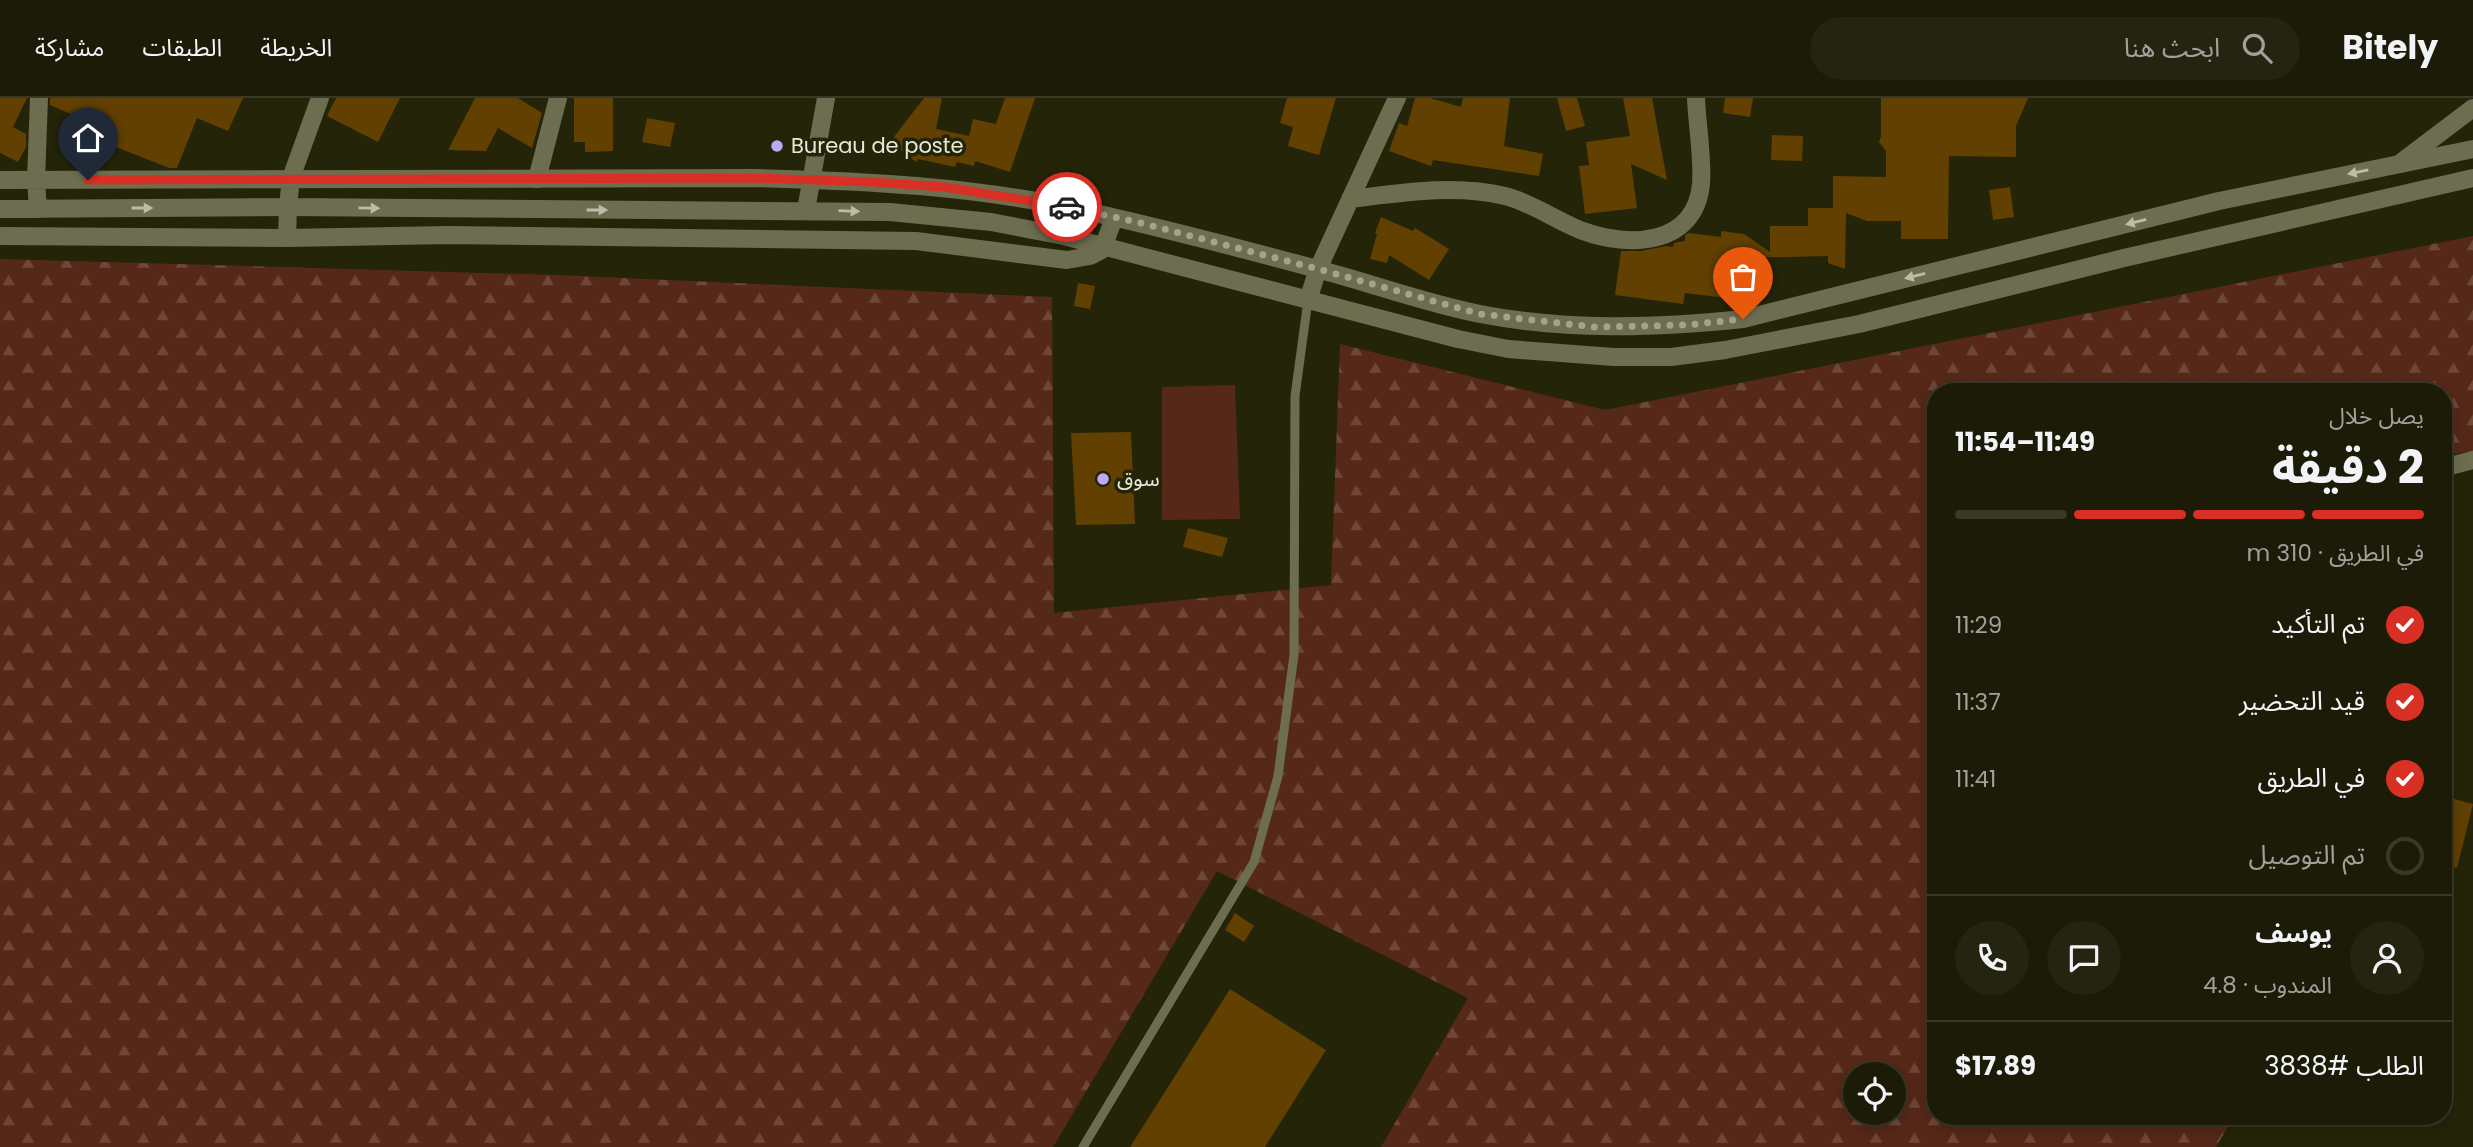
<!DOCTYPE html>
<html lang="ar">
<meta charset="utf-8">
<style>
:root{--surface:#1b1b07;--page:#242411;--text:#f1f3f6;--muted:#a0a19b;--line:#393928;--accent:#d93025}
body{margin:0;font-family:Poppins,"Noto Sans Arabic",sans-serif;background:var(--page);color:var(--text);direction:rtl;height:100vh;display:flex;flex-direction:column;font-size:26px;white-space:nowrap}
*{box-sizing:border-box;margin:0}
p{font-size:23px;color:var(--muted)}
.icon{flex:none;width:38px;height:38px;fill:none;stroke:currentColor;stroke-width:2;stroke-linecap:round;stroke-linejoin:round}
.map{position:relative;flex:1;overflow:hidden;direction:ltr}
.panel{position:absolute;left:1927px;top:285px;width:525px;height:742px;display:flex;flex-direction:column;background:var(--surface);border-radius:28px;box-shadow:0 4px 18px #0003,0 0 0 2px var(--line);direction:rtl}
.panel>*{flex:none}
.fabs{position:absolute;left:1843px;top:964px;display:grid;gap:14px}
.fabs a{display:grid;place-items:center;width:63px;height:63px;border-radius:50%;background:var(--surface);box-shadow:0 4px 18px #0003,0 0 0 2px var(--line);font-size:35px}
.pin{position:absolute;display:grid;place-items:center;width:60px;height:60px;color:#fff;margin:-72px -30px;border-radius:50% 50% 50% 0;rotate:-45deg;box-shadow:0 0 7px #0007}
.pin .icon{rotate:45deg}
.courier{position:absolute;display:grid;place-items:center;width:70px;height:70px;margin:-35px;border:5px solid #d93025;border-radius:50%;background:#fff;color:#222;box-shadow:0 2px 9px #0007}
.head em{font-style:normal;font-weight:700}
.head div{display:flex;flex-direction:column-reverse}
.head{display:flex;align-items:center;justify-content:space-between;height:119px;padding:0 28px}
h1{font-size:46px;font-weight:700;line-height:52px}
.bar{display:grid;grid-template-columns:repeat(4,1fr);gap:10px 7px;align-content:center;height:84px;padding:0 28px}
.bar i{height:9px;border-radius:5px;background:var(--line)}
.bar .on{background:var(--accent)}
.bar p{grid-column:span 4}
.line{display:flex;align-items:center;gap:18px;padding:0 28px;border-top:2px solid var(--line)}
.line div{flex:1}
.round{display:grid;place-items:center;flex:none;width:74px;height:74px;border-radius:37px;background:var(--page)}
ol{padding:0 28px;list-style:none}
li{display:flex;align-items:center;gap:21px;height:77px}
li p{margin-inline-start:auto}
li .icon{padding:7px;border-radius:50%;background:var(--accent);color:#fff;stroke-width:4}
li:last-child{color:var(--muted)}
li i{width:38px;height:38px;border:4px solid var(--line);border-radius:50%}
header{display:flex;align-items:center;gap:42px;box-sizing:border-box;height:98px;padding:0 35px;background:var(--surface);border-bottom:2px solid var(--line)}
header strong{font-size:33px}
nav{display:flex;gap:38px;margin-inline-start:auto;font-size:24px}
.search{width:490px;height:63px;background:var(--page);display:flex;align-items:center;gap:18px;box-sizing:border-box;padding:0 24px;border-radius:38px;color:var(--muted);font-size:26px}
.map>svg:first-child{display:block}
.forest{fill:url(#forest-firs);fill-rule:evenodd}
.pitch{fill:#562818}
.building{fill:#614002}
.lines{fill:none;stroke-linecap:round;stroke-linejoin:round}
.lane{stroke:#6d6e50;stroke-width:9}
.street{stroke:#6d6e50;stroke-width:18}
.secondary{stroke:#6d6e50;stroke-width:18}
.oneway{fill:#bcbda8}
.done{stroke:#a3a38f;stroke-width:7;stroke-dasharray:0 12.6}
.route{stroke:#d93025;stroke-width:9}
.poi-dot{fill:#bda9f5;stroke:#242409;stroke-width:2.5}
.labels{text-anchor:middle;stroke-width:7;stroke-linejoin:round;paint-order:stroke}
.poi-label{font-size:21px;fill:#e7e8d7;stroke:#242409;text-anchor:start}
</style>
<header>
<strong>Bitely</strong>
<div class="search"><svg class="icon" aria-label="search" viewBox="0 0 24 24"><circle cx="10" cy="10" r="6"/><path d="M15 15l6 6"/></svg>ابحث هنا</div>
<nav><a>الخريطة</a><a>الطبقات</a><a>مشاركة</a></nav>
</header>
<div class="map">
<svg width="2473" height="1049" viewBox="0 0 2473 1049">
<defs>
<pattern id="forest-firs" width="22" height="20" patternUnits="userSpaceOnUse" patternTransform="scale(1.75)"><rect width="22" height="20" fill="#562818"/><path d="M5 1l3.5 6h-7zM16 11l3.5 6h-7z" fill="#6e4739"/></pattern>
</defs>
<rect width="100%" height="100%" fill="#242409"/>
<path class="forest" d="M 2473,138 L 2473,353 L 2443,358 L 2443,294 L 1936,294 L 1936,1018 L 2234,1019 L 2216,1049 L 1381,1049 L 1468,900 L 1217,773 L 1053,1049 L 0,1049 L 0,161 L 556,177 L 1052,199 L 1054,515 L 1331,487 L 1340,246 L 1605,312 ZM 1855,976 L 1894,976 L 1894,1015 L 1855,1015 Z"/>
<path class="pitch" d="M 1235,287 L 1240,421 L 1162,422 L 1162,289 Z"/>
<path class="building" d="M 0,0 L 27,0 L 13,29 L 26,36 L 26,49 L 18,64 L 0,55 Z
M 50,0 L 243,0 L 228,33 L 197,20 L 177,70 L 169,70 L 111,47 L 102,67 L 75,54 L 89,24 L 50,7 Z
M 336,0 L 400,0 L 378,44 L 327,18 Z
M 475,0 L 518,0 L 542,15 L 532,50 L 498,30 L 486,53 L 448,52 Z
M 574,0 L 613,0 L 613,53 L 585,54 L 585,44 L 574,44 Z
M 924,0 L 942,0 L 936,31 L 969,38 L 973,21 L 996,26 L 1005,0 L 1035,0 L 1010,74 L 975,63 L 974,68 L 957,64 L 955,69 L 918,61 L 916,64 L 890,44 Z
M 1287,0 L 1336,0 L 1319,57 L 1288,48 L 1293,29 L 1280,25 Z
M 1415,0 L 1430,0 L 1461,9 L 1463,0 L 1510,0 L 1504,48 L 1543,56 L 1539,78 L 1433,62 L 1431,68 L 1389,53 L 1399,25 L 1407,28 Z
M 1557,0 L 1577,0 L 1585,28 L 1566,33 Z
M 1623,0 L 1652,0 L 1667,82 L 1631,66 L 1637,110 L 1585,116 L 1579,68 L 1589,67 L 1586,44 L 1630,38 Z
M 1725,0 L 1753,0 L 1750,19 L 1723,15 Z
M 1881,0 L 2028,0 L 2016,28 L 2016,59 L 1949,58 L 1948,141 L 1901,141 L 1901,123 L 1867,123 L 1846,115 L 1845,171 L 1828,165 L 1828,158 L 1741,160 L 1735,201 L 1685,195 L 1683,206 L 1615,197 L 1621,153 L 1641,153 L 1666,148 L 1673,149 L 1674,145 L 1685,143 L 1685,137 L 1689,135 L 1721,139 L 1721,133 L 1744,136 L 1770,154 L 1770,128 L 1808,128 L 1808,110 L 1833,110 L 1833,78 L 1886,79 L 1886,53 L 1879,44 L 1881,38 Z
M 647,20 L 675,25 L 670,49 L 642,44 Z
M 1772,37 L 1803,38 L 1802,63 L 1771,62 Z
M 2010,89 L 2014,119 L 1993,122 L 1989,92 Z
M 1381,119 L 1413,133 L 1415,130 L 1449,151 L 1429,182 L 1389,157 L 1387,165 L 1370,161 L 1377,136 L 1375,135 Z
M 1078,185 L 1095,188 L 1090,211 L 1074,208 Z
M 1131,334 L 1135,426 L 1076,427 L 1071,335 Z
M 1188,430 L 1228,440 L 1222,459 L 1183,449 Z
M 2443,698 L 2473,706 L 2457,770 L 2443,766 Z
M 1235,815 L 1254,828 L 1244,844 L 1225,832 Z
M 1230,891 L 1326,952 L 1265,1049 L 1130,1049 Z"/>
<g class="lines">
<path class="lane" d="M 1083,1049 L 1254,764 L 1278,678 L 1294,557 L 1295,298 L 1308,202"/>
<path class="street" d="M 2399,66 L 2473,10
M 537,81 L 558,0
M 1350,101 C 1401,95 1454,86 1505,98 C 1528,103 1559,124 1583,133 C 1629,150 1695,148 1701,86 C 1703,59 1697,27 1696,0
M 806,112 L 826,0
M 0,138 L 287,140 L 447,137 L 916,143 L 1067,162 L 1090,158 L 1102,152 L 1114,120
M 287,140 L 288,109
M 1308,202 L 1318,171 L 1397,0
M 2443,370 L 2473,362"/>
<path class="secondary" d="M 0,82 L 755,80 C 865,83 974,88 1081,112 C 1160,129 1239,150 1317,171 C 1371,185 1424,205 1480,216 C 1567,233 1655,230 1743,221 L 2219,103 L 2473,51
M 288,109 L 291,80 L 320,0
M 0,111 L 288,109 L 890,114 L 991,124 L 1064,138 L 1458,241 L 1508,251 L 1614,259 L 1671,259 L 1725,252 L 1859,226 L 2124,160 L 2473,80
M 38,111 L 36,82 L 39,0"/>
</g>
<defs><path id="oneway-solid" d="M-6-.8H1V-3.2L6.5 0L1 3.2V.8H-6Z" transform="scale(1.75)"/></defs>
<g class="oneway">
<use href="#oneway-solid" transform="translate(2358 74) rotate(168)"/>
<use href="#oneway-solid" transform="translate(142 110)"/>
<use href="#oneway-solid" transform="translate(369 110) rotate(1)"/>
<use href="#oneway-solid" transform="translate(597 112)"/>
<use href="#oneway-solid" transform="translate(849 113) rotate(2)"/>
<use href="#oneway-solid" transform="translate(2136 124) rotate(166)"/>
<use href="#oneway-solid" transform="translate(1915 178) rotate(166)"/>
</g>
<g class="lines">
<path class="done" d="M 1067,109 L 1137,124 L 1318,171 L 1480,216 L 1594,229 L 1687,227 L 1743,221"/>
<path class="route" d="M 88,82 L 755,80 L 872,84 L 944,89 L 1067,109"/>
</g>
<g class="poi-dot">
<circle cx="777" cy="48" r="7"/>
<circle cx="1103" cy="381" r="7"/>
</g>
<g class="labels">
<g class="poi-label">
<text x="791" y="55">Bureau de poste</text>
<text x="1117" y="388">سوق</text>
</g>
</g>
</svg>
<div class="fabs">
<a><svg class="icon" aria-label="locate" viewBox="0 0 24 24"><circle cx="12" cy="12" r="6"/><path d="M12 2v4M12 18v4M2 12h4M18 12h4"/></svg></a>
</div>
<div class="pin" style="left:1743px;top:221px;background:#ea580c"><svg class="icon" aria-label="bag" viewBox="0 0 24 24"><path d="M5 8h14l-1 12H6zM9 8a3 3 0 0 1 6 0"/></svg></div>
<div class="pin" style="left:88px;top:82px;background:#1f2937"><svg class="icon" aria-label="home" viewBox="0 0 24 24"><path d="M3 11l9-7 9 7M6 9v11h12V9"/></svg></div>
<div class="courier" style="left:1067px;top:109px"><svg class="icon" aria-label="car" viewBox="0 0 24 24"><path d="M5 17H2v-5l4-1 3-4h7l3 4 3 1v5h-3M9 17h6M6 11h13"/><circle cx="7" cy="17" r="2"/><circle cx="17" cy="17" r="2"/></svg></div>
<section class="panel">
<div class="head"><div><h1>2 دقيقة</h1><p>يصل خلال</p></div><em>11:49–11:54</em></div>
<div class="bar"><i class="on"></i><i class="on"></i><i class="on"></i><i></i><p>في الطريق · 310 m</p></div>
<ol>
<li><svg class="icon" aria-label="check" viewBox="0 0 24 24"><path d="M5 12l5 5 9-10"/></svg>تم التأكيد<p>11:29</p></li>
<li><svg class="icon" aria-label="check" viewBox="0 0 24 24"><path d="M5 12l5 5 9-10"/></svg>قيد التحضير<p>11:37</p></li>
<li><svg class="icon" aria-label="check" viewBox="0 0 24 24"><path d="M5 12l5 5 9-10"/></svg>في الطريق<p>11:41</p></li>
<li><i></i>تم التوصيل</li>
</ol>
<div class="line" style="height:126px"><a class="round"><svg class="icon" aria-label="person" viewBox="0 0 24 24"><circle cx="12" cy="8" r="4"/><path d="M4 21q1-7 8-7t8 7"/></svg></a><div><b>يوسف</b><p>المندوب · 4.8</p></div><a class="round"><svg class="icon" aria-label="chat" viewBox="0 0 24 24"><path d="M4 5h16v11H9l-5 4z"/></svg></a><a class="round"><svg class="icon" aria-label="phone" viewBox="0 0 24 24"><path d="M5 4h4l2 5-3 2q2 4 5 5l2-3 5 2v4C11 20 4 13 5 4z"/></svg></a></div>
<div class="line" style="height:91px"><div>الطلب #3838</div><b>$17.89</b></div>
</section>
</div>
